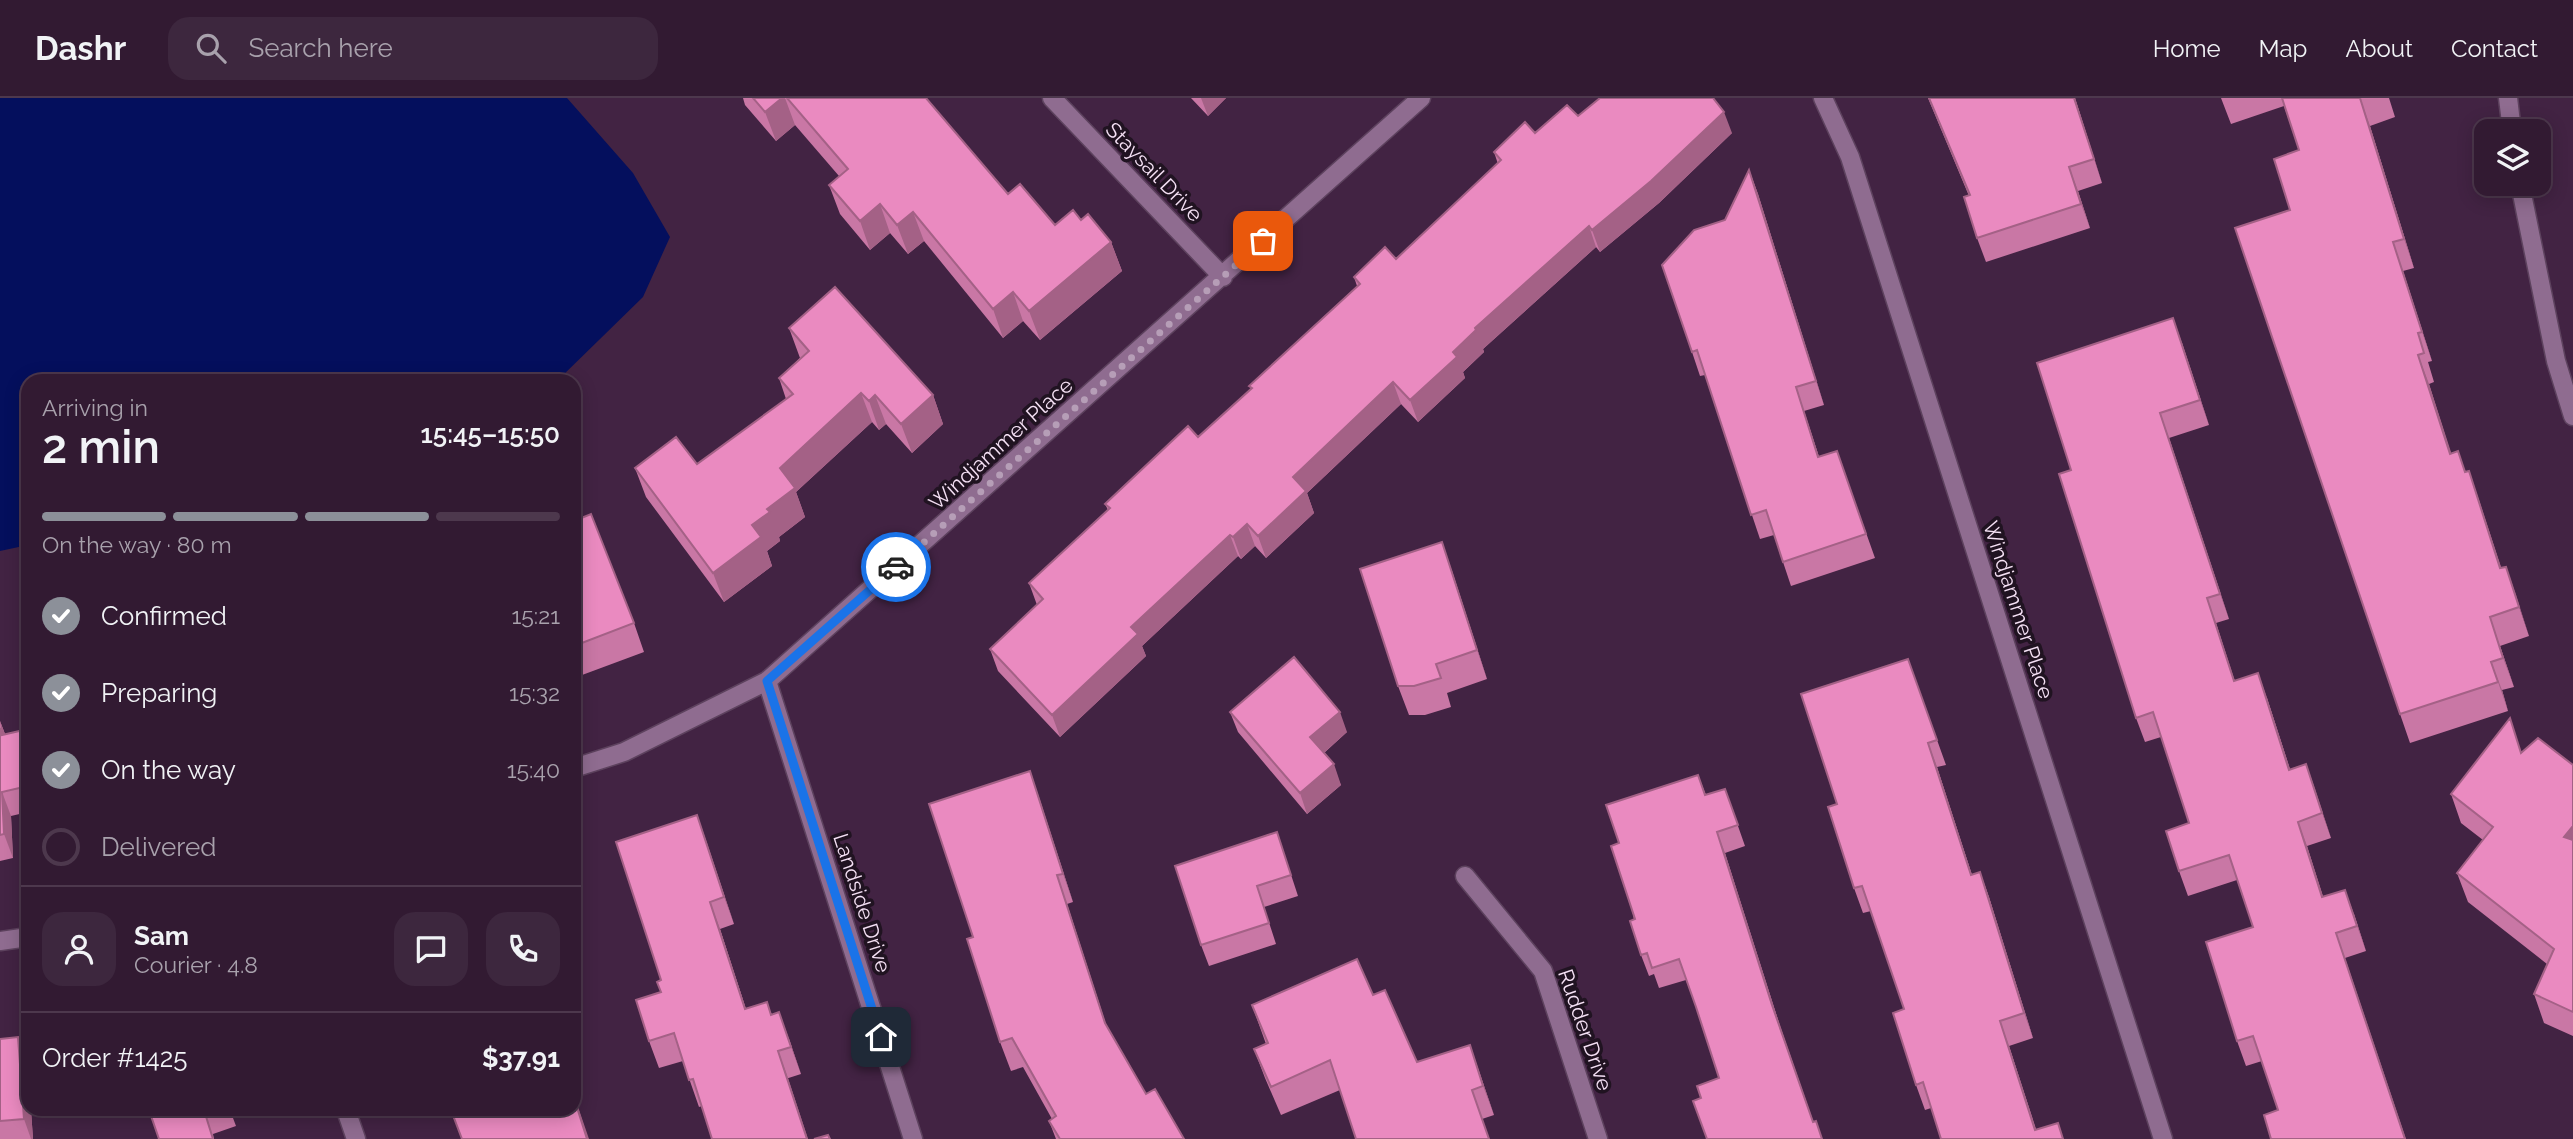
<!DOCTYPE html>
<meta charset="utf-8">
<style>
:root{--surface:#321a32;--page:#3d273e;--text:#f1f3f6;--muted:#a8a1ac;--line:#4d384d;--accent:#8c9099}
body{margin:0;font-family:Raleway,sans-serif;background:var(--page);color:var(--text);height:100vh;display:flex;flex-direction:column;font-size:26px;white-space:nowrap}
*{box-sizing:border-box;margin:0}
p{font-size:23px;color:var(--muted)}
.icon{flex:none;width:38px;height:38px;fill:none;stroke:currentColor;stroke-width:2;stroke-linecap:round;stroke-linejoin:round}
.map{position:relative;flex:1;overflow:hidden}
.panel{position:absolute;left:21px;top:276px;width:560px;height:742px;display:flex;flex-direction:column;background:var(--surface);border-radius:21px;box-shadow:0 4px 18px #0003,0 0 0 2px var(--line)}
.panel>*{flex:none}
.fabs{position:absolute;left:2474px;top:21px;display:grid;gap:14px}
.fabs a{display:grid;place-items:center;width:77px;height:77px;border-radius:14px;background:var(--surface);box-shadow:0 4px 18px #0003,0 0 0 2px var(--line);font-size:35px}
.pin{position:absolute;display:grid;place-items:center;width:60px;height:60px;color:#fff;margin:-30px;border-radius:14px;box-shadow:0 4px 10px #0006}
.courier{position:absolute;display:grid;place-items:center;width:70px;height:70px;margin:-35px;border:5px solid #1a73e8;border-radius:50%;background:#fff;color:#222;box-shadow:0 2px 9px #0007}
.head em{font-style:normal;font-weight:600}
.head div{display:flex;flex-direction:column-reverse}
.head{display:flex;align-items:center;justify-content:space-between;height:119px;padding:0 21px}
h1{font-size:46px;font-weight:600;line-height:52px}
.bar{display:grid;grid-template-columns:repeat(4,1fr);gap:10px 7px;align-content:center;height:84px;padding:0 21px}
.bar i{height:9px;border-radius:5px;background:var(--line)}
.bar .selected{background:var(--accent)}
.bar p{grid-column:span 4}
.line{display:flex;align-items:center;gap:18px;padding:0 21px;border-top:2px solid var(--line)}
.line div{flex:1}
.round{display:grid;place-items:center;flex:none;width:74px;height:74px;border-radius:21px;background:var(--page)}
ol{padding:0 21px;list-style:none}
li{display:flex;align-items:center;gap:21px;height:77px}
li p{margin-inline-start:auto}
li .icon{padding:7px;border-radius:50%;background:var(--accent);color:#fff;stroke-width:4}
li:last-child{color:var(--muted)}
li i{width:38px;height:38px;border:4px solid var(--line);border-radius:50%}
header{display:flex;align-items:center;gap:42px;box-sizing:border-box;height:98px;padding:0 35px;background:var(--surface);border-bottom:2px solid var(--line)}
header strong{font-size:33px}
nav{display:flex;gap:38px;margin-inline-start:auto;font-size:24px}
.search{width:490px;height:63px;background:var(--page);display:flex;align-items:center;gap:18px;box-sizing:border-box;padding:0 24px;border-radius:21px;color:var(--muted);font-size:26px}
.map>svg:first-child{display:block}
.water{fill:#040f5d}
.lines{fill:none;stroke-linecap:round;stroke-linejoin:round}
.street-casing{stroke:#5d425e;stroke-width:21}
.street{stroke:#8f6c90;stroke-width:18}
.wall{fill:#c977a5}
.shaded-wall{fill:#a46186}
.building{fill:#ea8ac0;stroke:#a46186;stroke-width:2}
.done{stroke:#b69eb7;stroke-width:7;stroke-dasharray:0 12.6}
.route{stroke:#1a73e8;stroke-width:9}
.labels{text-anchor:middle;stroke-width:7;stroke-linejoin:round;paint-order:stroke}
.street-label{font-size:21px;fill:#f5e1f5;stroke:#201321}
</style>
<header>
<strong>Dashr</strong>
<div class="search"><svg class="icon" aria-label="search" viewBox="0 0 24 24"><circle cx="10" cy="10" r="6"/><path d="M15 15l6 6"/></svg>Search here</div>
<nav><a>Home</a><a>Map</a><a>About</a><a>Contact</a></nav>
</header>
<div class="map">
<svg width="2573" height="1041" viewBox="0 0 2573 1041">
<rect width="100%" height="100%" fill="#422343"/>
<path class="water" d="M 0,0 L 567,0 L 633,75 L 670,139 L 643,199 L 557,283 L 28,284 L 28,447 L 0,453 Z"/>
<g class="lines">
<defs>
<path id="street" d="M 1052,0 L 1223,179
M 1823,0 L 1850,59 L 2163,1041
M 2508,0 L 2512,33
M 2520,86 L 2556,263 L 2573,318
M 767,583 L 913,1041
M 574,670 L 624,654 L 767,583 L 1421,0
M 1465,778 L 1543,873 L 1598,1041
M 0,843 L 28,839
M 346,1012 L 356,1041"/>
</defs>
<use href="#street" class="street-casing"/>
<use href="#street" class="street"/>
</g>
<path class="wall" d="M 743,0 L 926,0 L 1008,96 L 1055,127 L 1081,122 L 1111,144 L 1122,173 L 1040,242 L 1023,223 L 1003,240 L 924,143 L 908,156 L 890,135 L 870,152 L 840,116 L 829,87 L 839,78 L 795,27 L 776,43 L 745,7 Z
M 1191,0 L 1226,0 L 1208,18 Z
M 1928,0 L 2075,0 L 2102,85 L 2078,93 L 2090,130 L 1986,164 L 1977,140 L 1969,98 Z
M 2221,0 L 2389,0 L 2395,19 L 2370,28 L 2414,170 L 2403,173 L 2432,263 L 2428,264 L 2434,284 L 2429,286 L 2451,356 L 2466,374 L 2469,373 L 2501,470 L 2506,469 L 2529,538 L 2500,548 L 2514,589 L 2502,592 L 2508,613 L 2410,645 L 2400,616 L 2290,112 L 2299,52 L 2284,8 L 2231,26 Z
M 1578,18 L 1732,35 L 1659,105 L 1600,154 L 1596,149 L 1483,251 L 1484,254 L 1463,274 L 1465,280 L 1418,324 L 1401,306 L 1307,395 L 1314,415 L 1266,460 L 1255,448 L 1241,461 L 1238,458 L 1142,548 L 1146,558 L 1060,639 L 998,573 L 990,551 L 1037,507 L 1029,485 L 1108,412 L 1105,406 L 1198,339 L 1251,291 L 1249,288 L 1357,188 L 1354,179 L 1396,161 L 1498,66 L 1494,54 L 1535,35 Z
M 1749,72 L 1758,96 L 1824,307 L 1804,313 L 1819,359 L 1837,353 L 1875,460 L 1791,488 L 1774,437 L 1760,441 L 1705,277 L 1700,278 L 1692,254 L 1725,122 Z
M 789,230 L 933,297 L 943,326 L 912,355 L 886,326 L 879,332 L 872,324 L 796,394 L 805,419 L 779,439 L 780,443 L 767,453 L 772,468 L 724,504 L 646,399 L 635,370 L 697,366 L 786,301 L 779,280 L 800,260 Z
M 2182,245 L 2209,327 L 2169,340 L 2229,521 L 2216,525 L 2234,583 L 2267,600 L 2290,671 L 2306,666 L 2331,740 L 2307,748 L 2323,799 L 2354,816 L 2366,853 L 2345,860 L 2278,1012 L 2262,963 L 2246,968 L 2237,943 L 2253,829 L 2237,782 L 2188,798 L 2179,773 L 2189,725 L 2161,639 L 2145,644 L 2136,620 L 2071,372 Z
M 574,423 L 634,525 L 644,554 L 574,580 Z
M 1452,473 L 1487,581 L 1447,595 L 1451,609 L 1425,617 L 1409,617 L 1398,588 Z
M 1908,561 L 1946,667 L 1937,669 L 1972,777 L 1980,774 L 1989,799 L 2033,940 L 2009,948 L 2036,1031 L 2063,1041 L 1931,1010 L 1925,1012 L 1916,987 L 1904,911 L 1871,813 L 1863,815 L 1854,790 L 1837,706 Z
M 1230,614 L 1347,634 L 1324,655 L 1341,687 L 1307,716 L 1238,634 Z
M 0,623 L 5,636 L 28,631 L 28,714 L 11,718 L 13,760 L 0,763 Z
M 2522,654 L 2573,667 L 2573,938 L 2544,925 L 2534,896 L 2547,866 L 2468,804 L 2457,775 L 2483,742 L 2461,725 L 2451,696 Z
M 1030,673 L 1073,804 L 1067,806 L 1107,930 L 1146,996 L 1184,1041 L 1056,1041 L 1049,1023 L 1052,1021 L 1023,969 L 1011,973 L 1000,944 Z
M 1698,677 L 1706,697 L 1725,691 L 1745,748 L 1725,755 L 1780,928 L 1813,1023 L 1816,1023 L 1822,1041 L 1707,1041 L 1701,1000 L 1719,980 L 1696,909 L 1686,882 L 1659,890 L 1654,876 L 1649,878 L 1641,857 L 1619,745 Z
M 697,717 L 734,826 L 720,831 L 746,911 L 772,916 L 789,941 L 801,976 L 699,1009 L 683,963 L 659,970 L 649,943 L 661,894 L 661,882 Z
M 1277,734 L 1298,798 L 1264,809 L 1276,846 L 1209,868 L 1201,847 Z
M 1373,897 L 1417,964 L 1470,947 L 1494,1017 L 1482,1021 L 1489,1041 L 1356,1041 L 1340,992 L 1281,1017 L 1265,980 L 1254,951 L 1266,946 L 1252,907 Z
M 18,939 L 28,968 L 28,1012 L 31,1012 L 33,1041 L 0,1041 L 0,941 Z
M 149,1012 L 230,1012 L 236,1028 L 213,1036 L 214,1041 L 159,1041 Z"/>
<path class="shaded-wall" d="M 782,0 L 785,0 L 795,27 L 776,43 L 765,14 Z
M 1201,0 L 1226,0 L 1208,18 Z
M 2074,0 L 2075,0 L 2102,85 L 2094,61 Z
M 2360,0 L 2370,28 L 2414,170 L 2404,141 Z
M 1724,14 L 1732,35 L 1659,105 L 1600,154 L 1592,132 Z
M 2069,69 L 2078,93 L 2090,130 L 2081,106 Z
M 1749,72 L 1758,96 L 1824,307 L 1816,283 Z
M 880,106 L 890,135 L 870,152 L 860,123 Z
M 913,114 L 924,143 L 908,156 L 897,127 Z
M 1589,128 L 1596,149 L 1483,251 L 1484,254 L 1463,274 L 1465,280 L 1418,324 L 1410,302 L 1475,230 Z
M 1111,144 L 1122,173 L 1040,242 L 1029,213 Z
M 2393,144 L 2403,173 L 2432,263 L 2422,234 Z
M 1013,194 L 1023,223 L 1003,240 L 993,211 Z
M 2173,220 L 2182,245 L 2209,327 L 2200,302 Z
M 2418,257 L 2429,286 L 2461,385 L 2450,356 Z
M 1393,284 L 1401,306 L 1307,395 L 1314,415 L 1266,460 L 1258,438 L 1293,379 Z
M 1796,289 L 1804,313 L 1827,383 L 1818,359 Z
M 861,295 L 872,324 L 796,394 L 805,419 L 779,439 L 780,443 L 767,453 L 772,468 L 724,504 L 713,475 L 767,411 L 780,370 Z
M 875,297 L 886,326 L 879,332 L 869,303 Z
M 933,297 L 943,326 L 912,355 L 901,326 Z
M 2160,315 L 2169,340 L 2229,521 L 2220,496 Z
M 2469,373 L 2479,402 L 2511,499 L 2500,470 Z
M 1247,426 L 1255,448 L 1241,461 L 1233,439 Z
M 1230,437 L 1238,458 L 1142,548 L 1146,558 L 1060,639 L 1052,617 L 1131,529 Z
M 1442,444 L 1452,473 L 1487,581 L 1477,552 Z
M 2506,469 L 2516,497 L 2529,538 L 2519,509 Z
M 2207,500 L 2216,525 L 2243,608 L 2234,583 Z
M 2490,519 L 2500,548 L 2514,589 L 2503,560 Z
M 2491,564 L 2502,592 L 2508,613 L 2498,584 Z
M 2258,575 L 2267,600 L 2298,696 L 2289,672 Z
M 1340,614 L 1347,634 L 1318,660 L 1310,639 Z
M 0,623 L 5,636 L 2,637 Z
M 1928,645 L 1937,669 L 1980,802 L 1971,777 Z
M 1334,666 L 1341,687 L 1307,716 L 1300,695 Z
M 2306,666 L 2315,691 L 2331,740 L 2322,715 Z
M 1030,673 L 1040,702 L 1073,804 L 1063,776 Z
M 2,694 L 11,718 L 13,760 L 4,736 Z
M 697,717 L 707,745 L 734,826 L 724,799 Z
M 2298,724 L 2307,748 L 2331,823 L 2322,799 Z
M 2573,728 L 2573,762 L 2564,739 Z
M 1717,734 L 1725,755 L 1780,928 L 1772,907 Z
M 1980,774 L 1989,799 L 2033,940 L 2024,915 Z
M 1057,777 L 1067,806 L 1115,954 L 1105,925 Z
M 2345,792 L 2354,816 L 2366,853 L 2357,828 Z
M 710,804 L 720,831 L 755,939 L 745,911 Z
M 2336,835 L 2345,860 L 2406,1041 L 2405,1041 Z
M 779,914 L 789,941 L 801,976 L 791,949 Z
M 2000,923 L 2009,948 L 2039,1041 Z
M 18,939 L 28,968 L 28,1012 L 31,1012 L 33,1041 L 31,1041 L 24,1021 Z
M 1470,947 L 1480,976 L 1494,1017 L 1483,988 Z
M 778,953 L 788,980 L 808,1041 L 807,1041 Z
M 574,997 L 589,1041 L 587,1041 Z"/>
<path class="building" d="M 753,0 L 782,0 L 765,14 Z
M 787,0 L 926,0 L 1008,96 L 1020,86 L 1055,127 L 1073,112 L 1081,122 L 1088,116 L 1111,144 L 1029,213 L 1013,194 L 993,211 L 913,114 L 897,127 L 880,106 L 860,123 L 829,87 L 848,71 Z
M 1600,0 L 1713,0 L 1724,14 L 1651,83 L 1592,132 L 1589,128 L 1475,230 L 1476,232 L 1453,254 L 1457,259 L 1410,302 L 1393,284 L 1293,379 L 1306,393 L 1258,438 L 1247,426 L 1233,439 L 1230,437 L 1131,529 L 1138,536 L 1052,617 L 990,551 L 1043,501 L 1029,485 L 1110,410 L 1105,406 L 1188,328 L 1198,339 L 1252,290 L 1249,288 L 1360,186 L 1354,179 L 1385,149 L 1396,161 L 1501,62 L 1494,54 L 1525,24 L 1535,35 L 1567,7 L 1578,18 Z
M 1929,0 L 2074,0 L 2094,61 L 2069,69 L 2081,106 L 1977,140 L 1964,99 L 1970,97 Z
M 2282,0 L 2360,0 L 2404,141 L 2393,144 L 2422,234 L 2418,235 L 2424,255 L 2418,257 L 2450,356 L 2458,353 L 2465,374 L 2469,373 L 2500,470 L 2506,469 L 2519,509 L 2490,519 L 2503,560 L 2491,564 L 2498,584 L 2400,616 L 2235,130 L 2290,112 L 2274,61 L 2299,52 Z
M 1749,72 L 1816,283 L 1796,289 L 1818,359 L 1837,353 L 1866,436 L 1783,464 L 1766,412 L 1751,417 L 1697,252 L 1692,254 L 1662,167 L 1694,132 L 1725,122 Z
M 835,189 L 933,297 L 901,326 L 875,297 L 869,303 L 861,295 L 780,370 L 795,390 L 767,411 L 770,414 L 752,427 L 761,439 L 713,475 L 635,370 L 676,339 L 697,366 L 793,296 L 779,280 L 809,253 L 789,230 Z
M 2173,220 L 2200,302 L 2160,315 L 2220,496 L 2207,500 L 2234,583 L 2258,575 L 2289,672 L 2306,666 L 2322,715 L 2298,724 L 2322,799 L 2345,792 L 2357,828 L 2336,835 L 2405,1041 L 2271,1041 L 2264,1017 L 2278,1012 L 2253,938 L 2237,943 L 2206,844 L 2253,829 L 2229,757 L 2179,773 L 2166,733 L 2189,725 L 2153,614 L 2136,620 L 2059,376 L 2071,372 L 2037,265 Z
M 591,416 L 634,525 L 574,548 L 574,423 Z
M 1442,444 L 1477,552 L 1436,566 L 1441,580 L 1414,588 L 1398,588 L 1360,471 Z
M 1294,559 L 1340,614 L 1310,639 L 1334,666 L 1300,695 L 1230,614 Z
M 1908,561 L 1937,642 L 1928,645 L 1971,777 L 1980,774 L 2024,915 L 2000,923 L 2035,1032 L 2058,1025 L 2063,1041 L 1941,1041 L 1923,984 L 1916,987 L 1893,915 L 1904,911 L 1862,788 L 1854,790 L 1828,709 L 1837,706 L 1801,596 Z
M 2510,620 L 2521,655 L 2538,640 L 2573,667 L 2573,728 L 2564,739 L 2573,742 L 2573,914 L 2534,896 L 2554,851 L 2457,775 L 2493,729 L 2451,696 Z
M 0,630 L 2,637 L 28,631 L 28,688 L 2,694 L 4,736 L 0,737 Z
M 1030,673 L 1063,776 L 1057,777 L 1105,925 L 1146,996 L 1155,991 L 1184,1041 L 1060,1041 L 1049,1023 L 1056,1018 L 1012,940 L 1000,944 L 967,841 L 973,839 L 929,706 Z
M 1698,677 L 1705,697 L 1725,691 L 1738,727 L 1717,734 L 1772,907 L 1813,1024 L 1816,1023 L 1822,1041 L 1707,1041 L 1693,1003 L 1701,1000 L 1697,988 L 1719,980 L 1696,909 L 1679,861 L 1652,870 L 1647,855 L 1641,857 L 1630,823 L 1635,821 L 1611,748 L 1619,745 L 1606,707 Z
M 697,717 L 724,799 L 710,804 L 745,911 L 767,904 L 771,917 L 779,914 L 791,949 L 778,953 L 807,1041 L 712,1041 L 693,981 L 689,982 L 674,935 L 649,943 L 636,902 L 661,894 L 657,884 L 661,882 L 616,744 Z
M 1277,734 L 1291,777 L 1257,788 L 1269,825 L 1201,847 L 1175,768 Z
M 1357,861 L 1373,897 L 1385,892 L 1417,964 L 1470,947 L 1483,988 L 1472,992 L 1489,1041 L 1356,1041 L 1330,962 L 1271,989 L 1254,951 L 1268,945 L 1252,907 Z
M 18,939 L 24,1021 L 0,1023 L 0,941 Z
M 574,1000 L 587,1041 L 462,1041 L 451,1012 L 574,1012 Z
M 149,1012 L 204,1012 L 213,1041 L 159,1041 Z
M 828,1037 L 830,1041 L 814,1041 Z"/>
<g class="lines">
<path class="done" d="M 896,469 L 1263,143"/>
<path class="route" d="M 881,939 L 767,583 L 896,469"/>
</g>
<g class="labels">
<g class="street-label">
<text transform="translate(1154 74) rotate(46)" y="7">Staysail Drive</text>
<text transform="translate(1001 346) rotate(-42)" y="7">Windjammer Place</text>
<text transform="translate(2018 512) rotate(72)" y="7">Windjammer Place</text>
<text transform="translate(862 805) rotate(72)" y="7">Landside Drive</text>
<text transform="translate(1585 932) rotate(71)" y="7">Rudder Drive</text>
</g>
</g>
</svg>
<div class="fabs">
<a><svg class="icon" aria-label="layers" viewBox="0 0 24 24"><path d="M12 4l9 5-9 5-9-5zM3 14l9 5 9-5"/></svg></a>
</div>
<div class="pin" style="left:1263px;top:143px;background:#ea580c"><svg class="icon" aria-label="bag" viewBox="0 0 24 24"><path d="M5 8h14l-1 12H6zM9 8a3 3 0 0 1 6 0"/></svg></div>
<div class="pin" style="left:881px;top:939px;background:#1f2937"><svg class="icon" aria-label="home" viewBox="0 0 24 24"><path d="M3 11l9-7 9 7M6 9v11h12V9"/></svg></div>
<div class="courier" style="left:896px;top:469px"><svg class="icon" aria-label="car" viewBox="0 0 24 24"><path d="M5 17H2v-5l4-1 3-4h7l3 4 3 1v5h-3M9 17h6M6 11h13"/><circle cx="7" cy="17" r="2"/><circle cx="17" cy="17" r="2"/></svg></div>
<section class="panel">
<div class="head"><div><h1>2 min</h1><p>Arriving in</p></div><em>15:45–15:50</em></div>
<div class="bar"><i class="selected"></i><i class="selected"></i><i class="selected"></i><i></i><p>On the way · 80 m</p></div>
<ol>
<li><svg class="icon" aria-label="check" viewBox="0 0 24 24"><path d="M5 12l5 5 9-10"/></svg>Confirmed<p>15:21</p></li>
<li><svg class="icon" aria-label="check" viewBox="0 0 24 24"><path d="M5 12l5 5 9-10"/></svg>Preparing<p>15:32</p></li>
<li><svg class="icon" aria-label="check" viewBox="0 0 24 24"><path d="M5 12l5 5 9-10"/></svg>On the way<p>15:40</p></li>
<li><i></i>Delivered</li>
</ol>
<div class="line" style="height:126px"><a class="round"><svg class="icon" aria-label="person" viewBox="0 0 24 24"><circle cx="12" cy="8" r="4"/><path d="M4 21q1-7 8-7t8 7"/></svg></a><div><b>Sam</b><p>Courier · 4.8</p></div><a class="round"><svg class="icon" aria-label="chat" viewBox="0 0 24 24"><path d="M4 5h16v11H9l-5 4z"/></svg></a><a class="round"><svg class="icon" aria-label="phone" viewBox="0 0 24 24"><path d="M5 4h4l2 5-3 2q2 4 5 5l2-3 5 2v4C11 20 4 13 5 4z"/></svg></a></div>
<div class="line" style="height:91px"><div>Order #1425</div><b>$37.91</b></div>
</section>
</div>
